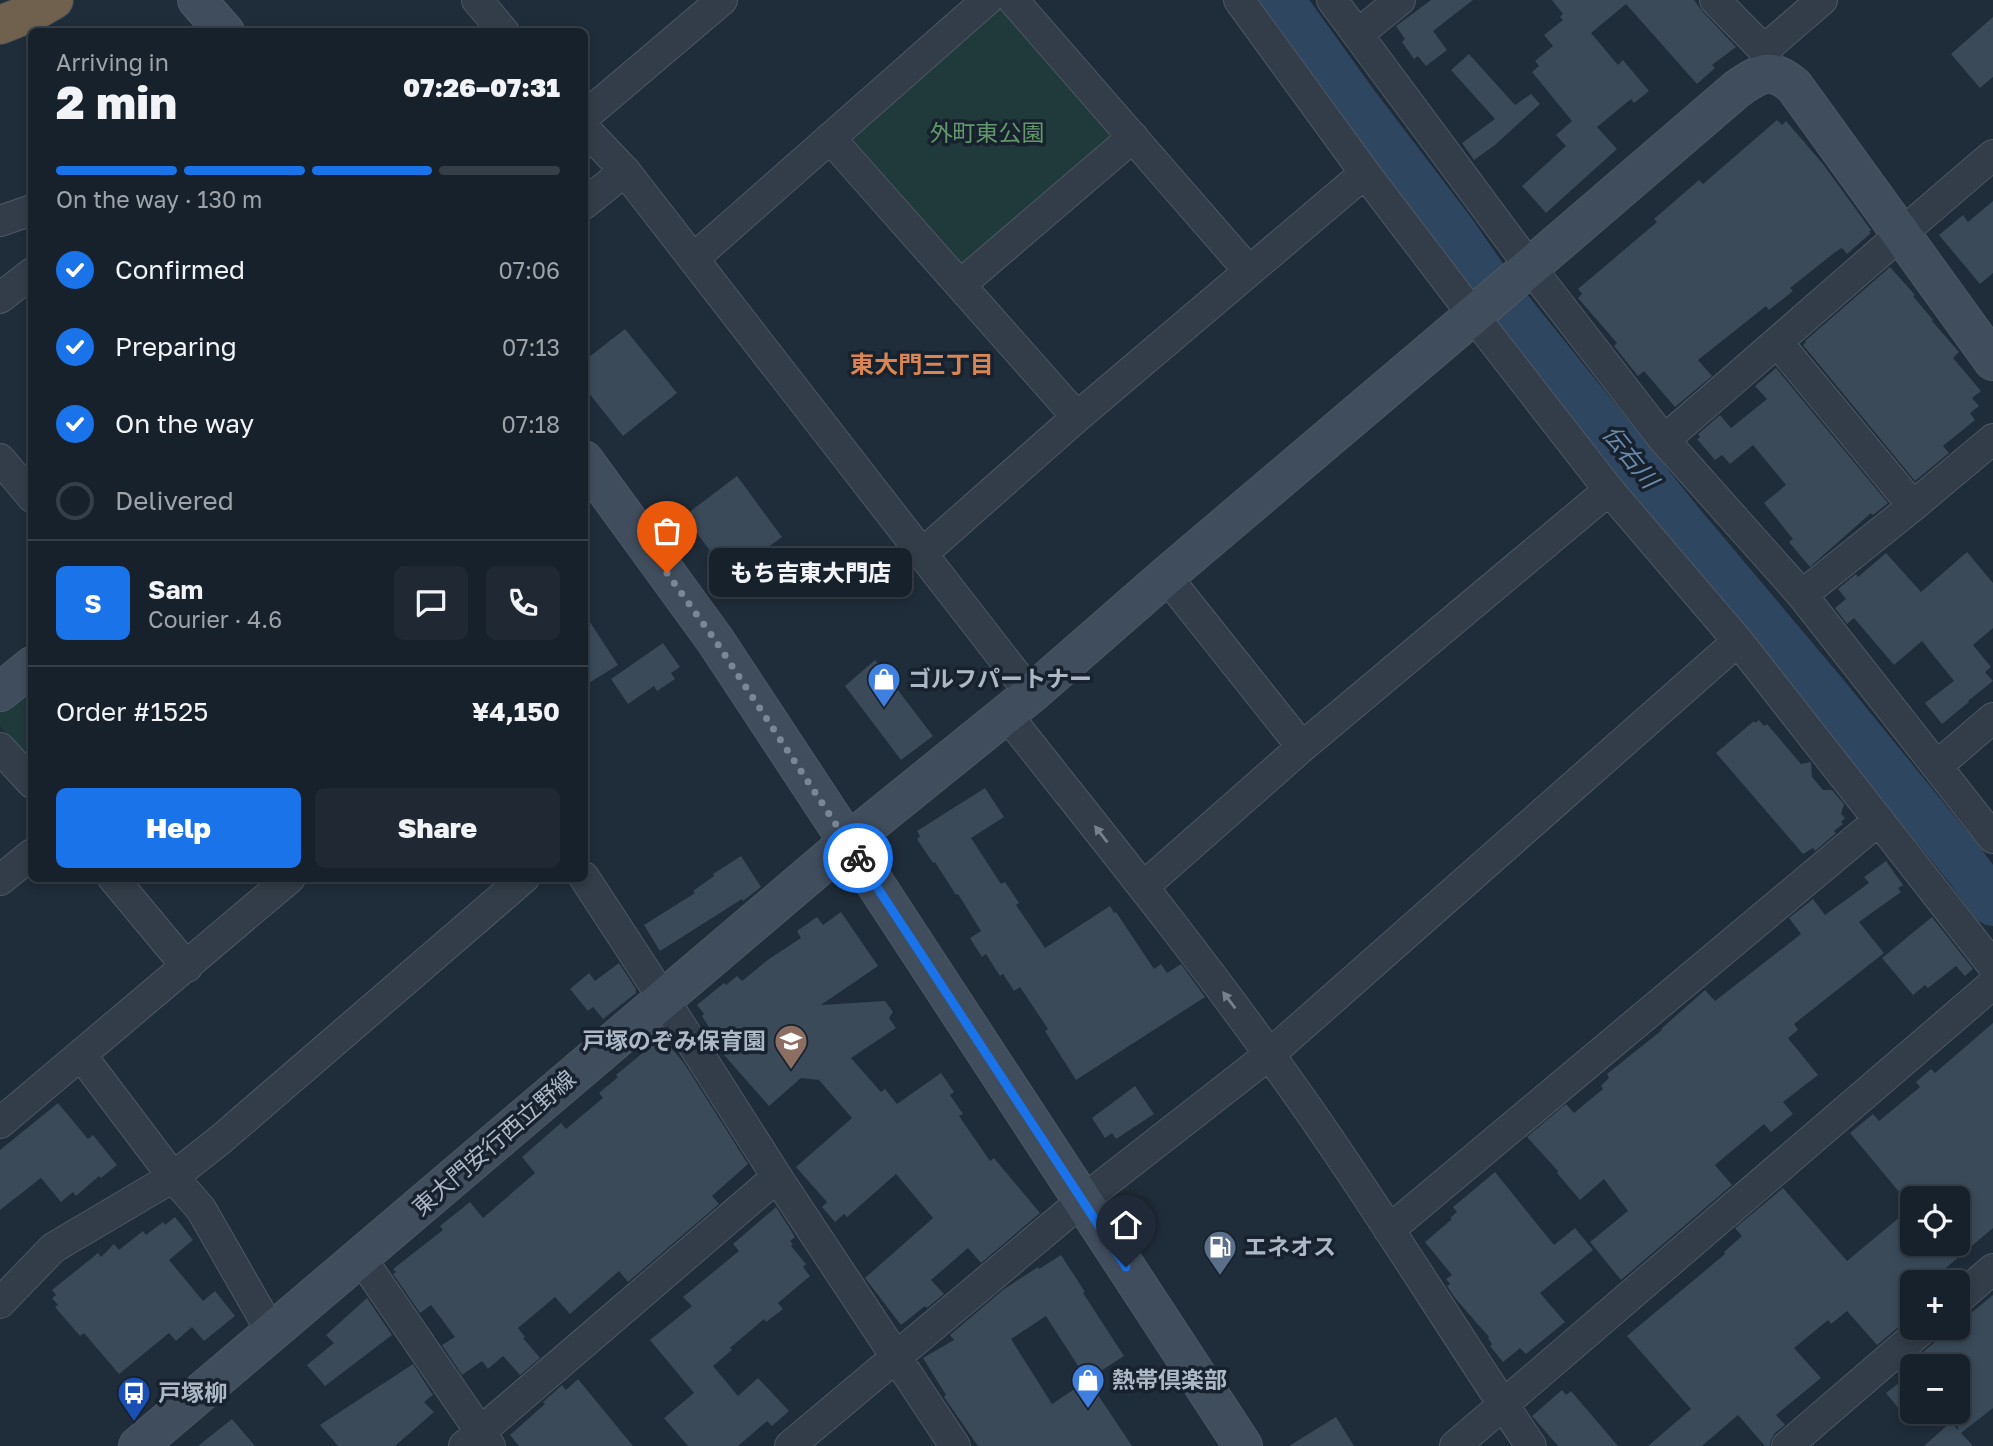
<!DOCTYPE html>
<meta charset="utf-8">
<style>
:root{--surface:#17212b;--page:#202933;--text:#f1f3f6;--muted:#9ea3a9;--line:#363e47;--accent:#1a73e8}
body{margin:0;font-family:"Golos Text","Noto Sans JP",sans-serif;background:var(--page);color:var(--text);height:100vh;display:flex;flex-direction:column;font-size:26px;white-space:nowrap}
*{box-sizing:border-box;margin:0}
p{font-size:23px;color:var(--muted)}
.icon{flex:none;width:38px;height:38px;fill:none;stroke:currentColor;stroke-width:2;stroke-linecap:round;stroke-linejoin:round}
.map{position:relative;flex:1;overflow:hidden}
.panel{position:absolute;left:28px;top:28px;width:560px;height:854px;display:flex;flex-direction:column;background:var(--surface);border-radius:10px;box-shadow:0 4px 10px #0003,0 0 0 2px var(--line)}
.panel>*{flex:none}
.buttons{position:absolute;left:1900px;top:1186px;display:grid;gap:14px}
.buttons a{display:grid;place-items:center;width:70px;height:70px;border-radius:10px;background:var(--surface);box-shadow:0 4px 10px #0003,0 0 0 2px var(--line);font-size:35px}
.pin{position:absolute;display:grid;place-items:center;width:60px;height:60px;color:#fff;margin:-72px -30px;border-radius:50% 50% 50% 0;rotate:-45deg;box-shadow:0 0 7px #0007}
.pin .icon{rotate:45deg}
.courier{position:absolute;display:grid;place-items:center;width:70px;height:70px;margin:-35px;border:5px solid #1a73e8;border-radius:50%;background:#fff;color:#222;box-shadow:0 2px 9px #0007}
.bubble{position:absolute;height:49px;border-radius:10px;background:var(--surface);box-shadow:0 4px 10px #0003,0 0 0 2px var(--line);font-size:23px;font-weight:800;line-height:49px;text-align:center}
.summary em{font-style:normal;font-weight:800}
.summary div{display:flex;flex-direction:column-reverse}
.summary{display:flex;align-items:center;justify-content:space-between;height:119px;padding:0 28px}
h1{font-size:46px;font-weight:800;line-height:52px}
.bar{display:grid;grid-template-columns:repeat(4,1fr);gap:10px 7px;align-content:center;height:84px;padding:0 28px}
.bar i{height:9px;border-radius:5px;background:var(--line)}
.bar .selected{background:var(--accent)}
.bar p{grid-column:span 4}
.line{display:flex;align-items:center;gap:18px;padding:0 28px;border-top:2px solid var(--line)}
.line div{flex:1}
.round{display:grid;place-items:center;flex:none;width:74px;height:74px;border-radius:10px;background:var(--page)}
ol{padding:0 28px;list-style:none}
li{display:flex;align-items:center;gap:21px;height:77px}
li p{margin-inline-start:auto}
li .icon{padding:7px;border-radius:50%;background:var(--accent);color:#fff;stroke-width:4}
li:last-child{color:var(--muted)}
li i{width:38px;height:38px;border:4px solid var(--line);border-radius:50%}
.cta{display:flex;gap:14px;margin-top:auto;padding:14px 28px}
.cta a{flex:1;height:80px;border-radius:10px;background:var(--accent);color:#fff;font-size:28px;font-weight:800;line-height:80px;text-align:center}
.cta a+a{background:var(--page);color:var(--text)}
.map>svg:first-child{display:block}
.green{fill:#20393a}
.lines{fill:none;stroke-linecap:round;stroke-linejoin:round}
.river{stroke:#2f4660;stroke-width:46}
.building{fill:#3a4a59}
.street-casing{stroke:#4d5864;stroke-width:32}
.secondary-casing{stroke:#4d5864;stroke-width:40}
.highway-casing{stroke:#3d4854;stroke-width:40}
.street{stroke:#323d49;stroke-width:30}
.secondary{stroke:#404d5d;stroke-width:38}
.highway{stroke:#70614f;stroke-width:38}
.oneway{fill:#75818e}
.done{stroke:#7b8795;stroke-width:7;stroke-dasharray:0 12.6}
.route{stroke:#1a73e8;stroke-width:9}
.labels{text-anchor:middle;stroke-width:7;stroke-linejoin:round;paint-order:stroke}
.park-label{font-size:23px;fill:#62986b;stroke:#18222e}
.poi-label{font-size:23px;font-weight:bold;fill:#acb8c6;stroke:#18222e;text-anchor:start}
.street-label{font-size:23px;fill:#acb8c6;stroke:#18222e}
.neighbourhood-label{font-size:24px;font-weight:bold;fill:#db8552;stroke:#18222e}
.water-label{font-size:24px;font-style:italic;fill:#6a8bac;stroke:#18222e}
</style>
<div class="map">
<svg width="1993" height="1446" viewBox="0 0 1993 1446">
<rect width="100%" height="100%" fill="#1f2c39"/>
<path class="green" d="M 994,6 L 1006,6 L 1114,135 L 965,272 L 847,142 Z
M 31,683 L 31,764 L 0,726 L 0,710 Z"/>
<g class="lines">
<path class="river" d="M 1281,0 L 1355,103 L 1451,229 L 1490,285 L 1679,520 L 1828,697 L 1963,863 L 1993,903"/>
</g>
<path class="building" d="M 1431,0 L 1473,0 L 1433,31 L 1447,50 L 1426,66 L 1418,56 L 1414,59 L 1402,42 L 1405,39 L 1396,26 Z
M 1552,0 L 1694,0 L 1703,12 L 1736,47 L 1712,65 L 1715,68 L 1697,84 L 1626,4 L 1591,33 L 1618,65 L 1623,60 L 1649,91 L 1634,103 L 1631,99 L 1597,127 L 1617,149 L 1546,213 L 1522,186 L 1566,146 L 1556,135 L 1572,121 L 1532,72 L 1539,66 L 1535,61 L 1553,46 L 1544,35 L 1563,20 L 1560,17 L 1563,14 Z
M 1993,17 L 1993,77 L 1980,88 L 1951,54 Z
M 1469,54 L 1515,105 L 1531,94 L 1540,104 L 1495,145 L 1474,160 L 1462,143 L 1495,119 L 1451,70 Z
M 1777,120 L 1782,125 L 1786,121 L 1823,164 L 1871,230 L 1869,232 L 1871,233 L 1847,254 L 1842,248 L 1834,253 L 1790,288 L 1793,291 L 1769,310 L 1766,306 L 1698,360 L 1712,376 L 1675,407 L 1644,371 L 1638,376 L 1614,346 L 1617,343 L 1578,298 L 1582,294 L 1578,289 L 1657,222 L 1654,219 L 1699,180 L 1703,184 Z
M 1993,201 L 1993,273 L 1980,284 L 1939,235 L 1963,215 L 1968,222 Z
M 1890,267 L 1915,295 L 1913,296 L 1933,320 L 1932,321 L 1959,352 L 1953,358 L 1981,391 L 1972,398 L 1979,406 L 1970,413 L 1975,420 L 1943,446 L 1949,453 L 1915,481 L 1803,345 L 1806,342 L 1805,341 Z
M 625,329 L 677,393 L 623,436 L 584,387 L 584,361 Z
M 1776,368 L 1888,503 L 1873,515 L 1871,513 L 1810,567 L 1789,542 L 1793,539 L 1764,503 L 1786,485 L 1753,445 L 1730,464 L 1722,455 L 1715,460 L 1697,439 L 1700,437 L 1698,434 L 1720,415 L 1731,428 L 1767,399 L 1755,386 Z
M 737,476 L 782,537 L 729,576 L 684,516 Z
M 1967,552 L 1993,583 L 1993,628 L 1973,645 L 1991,667 L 1985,672 L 1993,681 L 1968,701 L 1969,702 L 1942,724 L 1925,703 L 1954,681 L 1922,641 L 1894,665 L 1854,618 L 1847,624 L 1835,608 L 1846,599 L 1838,589 L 1856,574 L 1858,577 L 1886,553 L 1921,592 Z
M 584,613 L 618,665 L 584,686 Z
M 663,643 L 680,667 L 671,673 L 675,679 L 657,691 L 654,686 L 628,704 L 611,679 Z
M 875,660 L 933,736 L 901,760 L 845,686 Z
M 1759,720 L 1764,726 L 1767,724 L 1801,764 L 1811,762 L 1812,777 L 1823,790 L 1832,790 L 1844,804 L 1841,814 L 1845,818 L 1841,822 L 1843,824 L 1834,831 L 1836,833 L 1815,851 L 1813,848 L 1803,854 L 1716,753 L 1754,721 L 1755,723 Z
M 985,788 L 1004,817 L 971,838 L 1001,884 L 1005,882 L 1019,903 L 1016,905 L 1045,948 L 1110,906 L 1114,913 L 1116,912 L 1154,969 L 1161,964 L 1167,973 L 1181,964 L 1205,997 L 1076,1080 L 1045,1031 L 1048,1029 L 1020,987 L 1014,991 L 1003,974 L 1000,976 L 986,954 L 982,957 L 970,938 L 981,931 L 958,894 L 956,895 L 935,862 L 933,863 L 917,839 L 920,836 L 917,831 Z
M 741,856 L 761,887 L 743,901 L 742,899 L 660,951 L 644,925 L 695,893 L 693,891 L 714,876 L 713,874 Z
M 1886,861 L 1903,885 L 1898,888 L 1901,892 L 1859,922 L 1884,953 L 1794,1024 L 1798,1030 L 1788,1038 L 1818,1075 L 1783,1102 L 1793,1114 L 1771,1132 L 1764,1124 L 1715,1165 L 1732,1185 L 1621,1280 L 1590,1242 L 1628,1211 L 1604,1179 L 1580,1200 L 1557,1173 L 1558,1171 L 1527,1137 L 1566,1104 L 1574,1113 L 1603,1089 L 1601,1086 L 1609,1078 L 1607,1074 L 1662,1030 L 1661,1029 L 1705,990 L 1715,1001 L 1801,934 L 1789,918 L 1813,899 L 1825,915 L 1869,883 L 1864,877 Z
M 841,912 L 878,966 L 821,1005 L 885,1001 L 893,1012 L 889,1018 L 896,1028 L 851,1058 L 881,1092 L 885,1089 L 897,1104 L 941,1073 L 954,1092 L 950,1095 L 963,1114 L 959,1116 L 990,1161 L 994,1158 L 1040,1213 L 981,1263 L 968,1248 L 931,1280 L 944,1294 L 927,1308 L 925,1306 L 901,1325 L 865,1278 L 933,1218 L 896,1174 L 847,1217 L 844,1214 L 835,1222 L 822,1207 L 827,1202 L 796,1167 L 852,1118 L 819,1080 L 801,1078 L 769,1106 L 717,1047 L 722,1048 L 702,1016 L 704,1014 L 697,1005 L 724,983 L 726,985 L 737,976 L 742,981 L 769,959 L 801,938 L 797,931 L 817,917 L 823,925 Z
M 1932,917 L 1973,969 L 1965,976 L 1956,966 L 1928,988 L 1925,985 L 1913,995 L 1882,958 Z
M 619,963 L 636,989 L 636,993 L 603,1019 L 593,1007 L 588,1011 L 570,989 L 589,973 L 595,981 Z
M 1993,1023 L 1993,1228 L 1928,1283 L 1913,1283 L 1913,1315 L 1877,1345 L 1847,1311 L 1831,1324 L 1828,1320 L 1794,1348 L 1821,1378 L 1776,1415 L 1785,1425 L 1775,1433 L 1771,1440 L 1770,1446 L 1765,1446 L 1738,1415 L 1702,1446 L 1648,1446 L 1691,1409 L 1627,1336 L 1725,1254 L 1724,1252 L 1742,1236 L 1735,1228 L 1783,1188 L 1847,1261 L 1913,1206 L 1913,1244 L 1958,1244 L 1958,1199 L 1905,1199 L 1850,1133 L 1873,1114 L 1879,1121 L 1920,1087 L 1916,1082 L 1931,1069 L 1935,1073 Z
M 662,1037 L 684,1063 L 748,1164 L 712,1196 L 719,1204 L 628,1282 L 619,1271 L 570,1314 L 555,1297 L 518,1328 L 525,1337 L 523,1338 L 540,1358 L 520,1375 L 503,1356 L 488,1369 L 482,1361 L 462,1375 L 442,1345 L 455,1337 L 431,1305 L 420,1313 L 393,1274 L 396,1272 L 393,1269 L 443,1230 L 440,1226 L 470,1202 L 483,1218 L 535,1173 L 522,1157 L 561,1123 L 566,1129 L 603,1098 L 599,1093 L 618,1077 L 616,1075 Z
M 1135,1086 L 1154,1114 L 1116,1139 L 1112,1133 L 1105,1138 L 1092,1118 Z
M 58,1103 L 88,1139 L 93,1135 L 117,1165 L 101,1178 L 99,1176 L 76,1196 L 73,1192 L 61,1202 L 41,1178 L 0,1210 L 0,1150 Z
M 1495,1172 L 1554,1245 L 1575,1228 L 1593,1250 L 1540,1293 L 1565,1322 L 1526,1354 L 1520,1348 L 1503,1362 L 1490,1346 L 1492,1344 L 1488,1338 L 1489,1337 L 1455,1298 L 1447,1286 L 1450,1284 L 1446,1279 L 1452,1275 L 1425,1242 L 1452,1219 L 1450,1218 L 1457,1212 L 1453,1207 Z
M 776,1207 L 795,1237 L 790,1241 L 793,1244 L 791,1246 L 806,1264 L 803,1267 L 810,1276 L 778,1303 L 783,1309 L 766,1322 L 764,1319 L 730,1348 L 732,1350 L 713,1366 L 738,1396 L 758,1378 L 789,1411 L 772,1426 L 767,1421 L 738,1446 L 688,1446 L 664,1418 L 694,1393 L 650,1340 L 692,1306 L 683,1297 L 739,1251 L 733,1244 Z
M 175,1217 L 193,1240 L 169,1260 L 203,1301 L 215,1291 L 235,1316 L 204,1341 L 192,1327 L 176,1341 L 169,1333 L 119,1374 L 84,1333 L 80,1336 L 55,1307 L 58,1305 L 52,1298 L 56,1295 L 52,1290 L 98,1253 L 101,1257 L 114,1244 L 119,1250 L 143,1231 L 146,1235 L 163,1222 L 165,1225 Z
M 1061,1255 L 1085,1292 L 1083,1293 L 1124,1356 L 1087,1380 L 1046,1316 L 1011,1339 L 1052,1404 L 1088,1380 L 1132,1446 L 978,1446 L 944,1397 L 946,1395 L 923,1358 L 954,1340 L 950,1335 L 1004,1289 L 1038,1267 L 1039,1269 Z
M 1993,1295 L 1993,1408 L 1961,1433 L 1973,1446 L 1924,1446 L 1951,1422 L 1958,1430 L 1958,1367 L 1925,1367 L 1917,1357 L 1936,1341 L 1940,1334 L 1941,1328 L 1958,1328 L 1958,1324 Z
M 367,1298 L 392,1335 L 325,1386 L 307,1365 L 334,1343 L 326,1335 Z
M 413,1364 L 433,1395 L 424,1402 L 434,1412 L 395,1446 L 338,1446 L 320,1425 Z
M 1913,1372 L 1913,1426 L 1886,1393 Z
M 578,1379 L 633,1446 L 519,1446 L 510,1435 L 545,1404 L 543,1402 L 562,1385 L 566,1390 Z
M 1562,1390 L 1566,1395 L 1571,1391 L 1618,1446 L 1558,1446 L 1532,1416 Z
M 1336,1417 L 1354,1446 L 1289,1446 Z
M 232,1419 L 255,1446 L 198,1446 Z"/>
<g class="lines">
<defs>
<path id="street" d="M 477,0 L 504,32
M 1013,0 L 1249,271
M 1239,0 L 1365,173 L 1473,315 L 1609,490 L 1738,641 L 1993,966
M 1332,0 L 1530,267 L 1664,440 L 1802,595 L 1993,838
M 1715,0 L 1764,50 L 1772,73
M 1358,34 L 1400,0
M 1764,50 L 1822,0
M 584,117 L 722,0
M 584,128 L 625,171 L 1031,694
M 830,138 L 1077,417
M 584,204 L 625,171
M 0,221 L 32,210
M 693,259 L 987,0
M 960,285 L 1133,137
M 0,298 L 32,273
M 1778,343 L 1913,506
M 1664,440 C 1774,346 1882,249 1993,155
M 0,459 L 32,497
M 922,554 L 1077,417 L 1365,173
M 1166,576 L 1302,747
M 1802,595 L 1913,506 L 1993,439
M 1007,715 C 1095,827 1186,938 1269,1054 C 1362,1181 1443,1316 1531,1446
M 0,748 L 32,783
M 1937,766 L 1993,718
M 584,877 L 681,1026 L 777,1177 L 955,1446
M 113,878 L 187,967
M 0,880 L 32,854
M 1143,887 L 1302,747 L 1609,490
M 81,1055 L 173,1177 L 201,1209 L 272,1333
M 0,1123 L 290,878
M 1389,1230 L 1879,820
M 361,1258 L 490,1446
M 1958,1299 L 1993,1269
M 0,1303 L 53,1248 L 173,1177 L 220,1140 L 524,878
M 464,1446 L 777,1177
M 790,1446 L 1083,1200 L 1270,1054 L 1738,641
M 1455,1446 L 1993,984
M 1787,1446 L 1924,1328"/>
<path id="secondary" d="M 197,0 L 225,32
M 0,692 L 32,666
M 138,1446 L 848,842 L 715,640 L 584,460
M 1243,1446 L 848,842 L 1031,694 L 1166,576 L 1530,267 L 1737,89 C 1760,73 1771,66 1794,86 L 1993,361"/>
<path id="highway" d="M 0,25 L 33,12 L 54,0"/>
</defs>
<use href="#street" class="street-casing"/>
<use href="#secondary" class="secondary-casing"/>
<use href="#highway" class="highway-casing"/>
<use href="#street" class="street"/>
<use href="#secondary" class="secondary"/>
<use href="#highway" class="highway"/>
</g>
<defs><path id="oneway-solid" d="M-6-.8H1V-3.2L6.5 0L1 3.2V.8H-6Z" transform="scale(1.75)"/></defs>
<g class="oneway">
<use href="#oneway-solid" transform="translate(1101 834) rotate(-128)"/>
<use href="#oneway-solid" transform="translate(1229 1000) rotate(-127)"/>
</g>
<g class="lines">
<path class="done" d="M 667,573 L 715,640 L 858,858"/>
<path class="route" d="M 858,858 L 1126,1267"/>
</g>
<defs>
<symbol id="shop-pin" viewBox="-11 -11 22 30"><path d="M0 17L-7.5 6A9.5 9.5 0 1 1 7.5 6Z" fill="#3f7fe0" stroke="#18222e"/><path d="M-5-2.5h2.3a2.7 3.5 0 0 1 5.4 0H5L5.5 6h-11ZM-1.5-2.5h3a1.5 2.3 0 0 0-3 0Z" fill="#fff"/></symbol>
<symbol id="school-pin" viewBox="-11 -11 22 30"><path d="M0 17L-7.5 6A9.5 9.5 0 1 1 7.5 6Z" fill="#8d6e63" stroke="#18222e"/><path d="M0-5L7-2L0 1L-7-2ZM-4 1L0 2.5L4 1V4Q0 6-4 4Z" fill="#fff"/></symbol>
<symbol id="fuel-pin" viewBox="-11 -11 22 30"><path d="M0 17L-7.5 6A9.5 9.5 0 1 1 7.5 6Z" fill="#5c6f8a" stroke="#18222e"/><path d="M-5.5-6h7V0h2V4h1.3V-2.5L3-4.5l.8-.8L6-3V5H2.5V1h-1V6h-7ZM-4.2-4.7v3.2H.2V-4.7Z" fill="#fff"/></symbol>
<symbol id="bus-pin" viewBox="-11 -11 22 30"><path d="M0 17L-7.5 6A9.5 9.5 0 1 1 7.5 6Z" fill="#1a4fb4" stroke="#18222e"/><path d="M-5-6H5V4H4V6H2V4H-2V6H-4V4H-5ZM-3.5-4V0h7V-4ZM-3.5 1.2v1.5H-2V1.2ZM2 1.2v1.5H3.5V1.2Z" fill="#fff"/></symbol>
</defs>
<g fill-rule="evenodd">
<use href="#shop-pin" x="865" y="660" width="38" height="52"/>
<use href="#school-pin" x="772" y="1022" width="38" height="52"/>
<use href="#fuel-pin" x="1201" y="1228" width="38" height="52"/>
<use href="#shop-pin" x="1069" y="1361" width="38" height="52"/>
<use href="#bus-pin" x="115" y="1374" width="38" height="52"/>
</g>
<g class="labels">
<g class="park-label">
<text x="987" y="141">外町東公園</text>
</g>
<g class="poi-label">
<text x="908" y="687">ゴルフパートナー</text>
<text x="766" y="1049" text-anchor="end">戸塚のぞみ保育園</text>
<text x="1244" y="1255">エネオス</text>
<text x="1112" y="1388">熱帯倶楽部</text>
<text x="158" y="1401">戸塚柳</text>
</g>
<g class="street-label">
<text transform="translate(494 1143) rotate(-41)" y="8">東大門安行西立野線</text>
</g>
<g class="neighbourhood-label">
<text x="922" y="373">東大門三丁目</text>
</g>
<g class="water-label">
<text transform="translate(1630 457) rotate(51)" y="8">伝右川</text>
</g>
</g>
</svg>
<div class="buttons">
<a><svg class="icon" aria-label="locate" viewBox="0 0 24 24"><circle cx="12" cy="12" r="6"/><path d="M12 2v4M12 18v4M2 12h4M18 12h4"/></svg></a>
<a>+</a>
<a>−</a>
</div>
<div class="pin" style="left:667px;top:573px;background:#ea580c"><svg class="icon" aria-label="bag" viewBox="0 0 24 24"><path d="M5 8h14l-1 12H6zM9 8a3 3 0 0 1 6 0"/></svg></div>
<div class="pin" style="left:1126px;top:1267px;background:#1f2937"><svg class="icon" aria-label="home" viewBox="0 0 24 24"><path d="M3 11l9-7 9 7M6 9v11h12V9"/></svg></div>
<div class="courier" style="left:858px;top:858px"><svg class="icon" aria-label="bike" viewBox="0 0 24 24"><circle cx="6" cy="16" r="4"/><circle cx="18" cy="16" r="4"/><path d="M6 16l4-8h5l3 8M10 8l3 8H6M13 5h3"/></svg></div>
<div class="bubble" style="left:709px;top:548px;width:203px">もち吉東大門店</div>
<section class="panel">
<div class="summary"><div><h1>2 min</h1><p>Arriving in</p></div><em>07:26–07:31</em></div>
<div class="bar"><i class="selected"></i><i class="selected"></i><i class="selected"></i><i></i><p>On the way · 130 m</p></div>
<ol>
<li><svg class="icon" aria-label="check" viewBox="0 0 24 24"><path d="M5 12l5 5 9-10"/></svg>Confirmed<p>07:06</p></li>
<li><svg class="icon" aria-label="check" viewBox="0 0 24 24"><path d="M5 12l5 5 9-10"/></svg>Preparing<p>07:13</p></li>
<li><svg class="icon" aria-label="check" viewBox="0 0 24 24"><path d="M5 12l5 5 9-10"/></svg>On the way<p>07:18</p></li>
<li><i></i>Delivered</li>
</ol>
<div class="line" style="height:126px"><b class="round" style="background:var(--accent);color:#fff">S</b><div><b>Sam</b><p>Courier · 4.6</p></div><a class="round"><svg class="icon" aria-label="chat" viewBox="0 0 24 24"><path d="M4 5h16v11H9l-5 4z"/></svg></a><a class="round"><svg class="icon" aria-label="phone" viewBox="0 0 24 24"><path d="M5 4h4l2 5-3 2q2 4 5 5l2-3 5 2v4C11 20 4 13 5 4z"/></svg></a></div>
<div class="line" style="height:91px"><div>Order #1525</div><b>¥4,150</b></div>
<div class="cta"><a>Help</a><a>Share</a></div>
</section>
</div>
